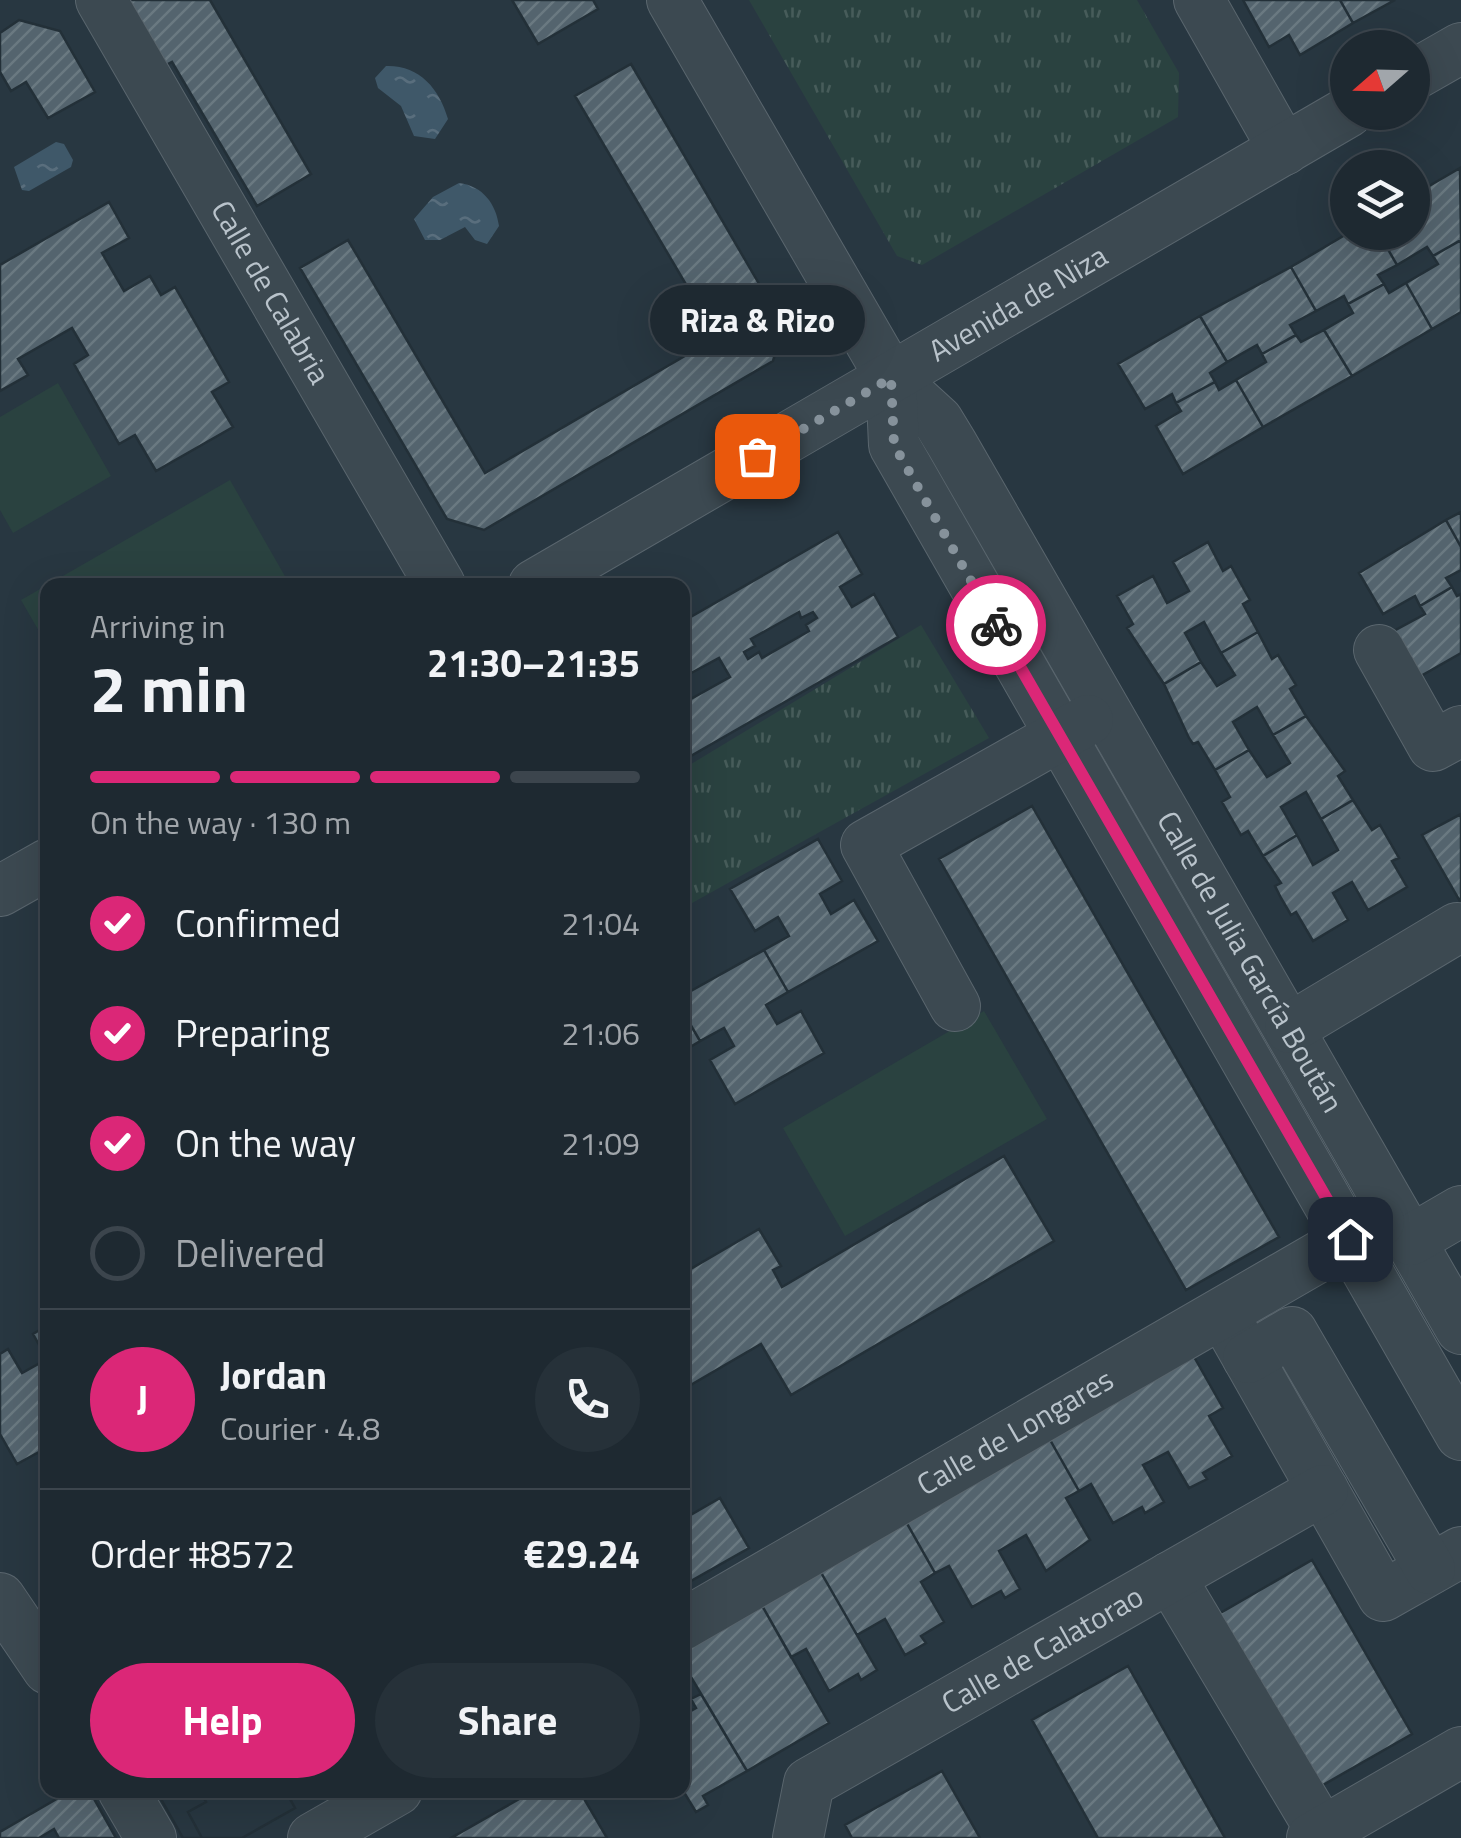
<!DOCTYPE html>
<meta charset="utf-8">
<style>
:root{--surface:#1e2931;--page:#263139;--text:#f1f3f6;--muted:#a1a6ab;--line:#3c454d;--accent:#db2777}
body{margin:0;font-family:"Titillium Web",sans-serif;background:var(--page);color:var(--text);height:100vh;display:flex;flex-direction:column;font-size:38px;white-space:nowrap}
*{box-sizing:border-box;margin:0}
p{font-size:32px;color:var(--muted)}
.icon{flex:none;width:55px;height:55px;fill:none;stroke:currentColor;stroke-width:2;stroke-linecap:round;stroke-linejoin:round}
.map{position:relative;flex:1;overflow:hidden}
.details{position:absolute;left:40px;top:578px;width:650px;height:1220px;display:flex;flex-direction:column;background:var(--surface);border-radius:20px;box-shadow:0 10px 40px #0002,0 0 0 2px var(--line)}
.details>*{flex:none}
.needle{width:65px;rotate:250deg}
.controls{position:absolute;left:1330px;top:30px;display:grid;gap:20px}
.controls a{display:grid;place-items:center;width:100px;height:100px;border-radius:50%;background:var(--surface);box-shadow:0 10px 40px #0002,0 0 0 2px var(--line);font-size:50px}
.pin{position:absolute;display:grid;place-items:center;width:85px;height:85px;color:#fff;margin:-42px;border-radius:20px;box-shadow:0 5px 15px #0006}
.courier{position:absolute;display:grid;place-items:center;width:100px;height:100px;margin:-50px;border:8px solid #db2777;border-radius:50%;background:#fff;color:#222;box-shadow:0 2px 12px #0007}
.bubble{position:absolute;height:70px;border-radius:35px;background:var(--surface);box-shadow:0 10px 40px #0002,0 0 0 2px var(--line);font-size:32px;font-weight:700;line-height:70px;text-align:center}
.headline em{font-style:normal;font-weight:700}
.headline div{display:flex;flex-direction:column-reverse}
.headline{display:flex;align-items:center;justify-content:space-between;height:170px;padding:0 50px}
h1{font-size:65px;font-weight:700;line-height:75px}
.bar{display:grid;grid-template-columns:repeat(4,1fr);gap:15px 10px;align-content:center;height:120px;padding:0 50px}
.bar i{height:12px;border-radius:8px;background:var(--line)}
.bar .current{background:var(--accent)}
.bar p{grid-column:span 4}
.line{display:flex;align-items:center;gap:25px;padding:0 50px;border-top:2px solid var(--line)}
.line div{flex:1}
.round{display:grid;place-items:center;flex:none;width:105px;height:105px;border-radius:52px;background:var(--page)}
ol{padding:0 50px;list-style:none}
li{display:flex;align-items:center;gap:30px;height:110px}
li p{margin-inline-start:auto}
li .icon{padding:10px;border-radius:50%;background:var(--accent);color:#fff;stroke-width:4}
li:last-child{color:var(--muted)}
li i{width:55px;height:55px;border:5px solid var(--line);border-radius:50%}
.cta{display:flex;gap:20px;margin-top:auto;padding:20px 50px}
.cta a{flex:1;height:115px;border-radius:60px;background:var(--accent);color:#fff;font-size:40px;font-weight:700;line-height:115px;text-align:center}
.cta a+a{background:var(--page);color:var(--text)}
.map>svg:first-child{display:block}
.grass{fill:#2a4240}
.park{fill:url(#park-tufts)}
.water{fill:url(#water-ripples)}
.building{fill:url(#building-hatch);stroke:#233038;stroke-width:2.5;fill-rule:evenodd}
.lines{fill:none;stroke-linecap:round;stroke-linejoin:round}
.minor-casing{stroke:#5a666e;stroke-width:52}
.minor{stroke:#3c4951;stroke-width:50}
.done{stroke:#86929b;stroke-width:10;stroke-dasharray:0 18}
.route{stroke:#db2777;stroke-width:12}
.labels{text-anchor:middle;stroke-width:9;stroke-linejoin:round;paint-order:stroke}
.street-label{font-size:30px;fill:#b9c3cb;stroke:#212e36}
</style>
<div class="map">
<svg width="1461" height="1838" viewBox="0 0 1461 1838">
<defs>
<pattern id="park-tufts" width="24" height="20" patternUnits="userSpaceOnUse" patternTransform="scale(2.5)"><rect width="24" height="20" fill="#2a4240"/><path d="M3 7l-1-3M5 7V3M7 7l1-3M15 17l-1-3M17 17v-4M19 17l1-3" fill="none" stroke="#475c5a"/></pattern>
<pattern id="water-ripples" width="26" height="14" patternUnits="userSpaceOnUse" patternTransform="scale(2.5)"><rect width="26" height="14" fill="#3f5869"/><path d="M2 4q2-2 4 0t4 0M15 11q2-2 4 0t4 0" fill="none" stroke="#596e7d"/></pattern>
<pattern id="building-hatch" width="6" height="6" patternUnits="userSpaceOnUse" patternTransform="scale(2.5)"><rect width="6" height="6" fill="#54646e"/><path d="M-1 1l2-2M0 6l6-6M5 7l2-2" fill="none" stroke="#6a7981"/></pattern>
</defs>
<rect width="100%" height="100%" fill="#283741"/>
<path class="grass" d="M 58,383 L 111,476 L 13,533 L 0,510 L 0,417 Z
M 230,480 L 290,585 L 48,585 L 47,645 L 21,600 Z
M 984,1011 L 1047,1119 L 845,1236 L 783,1128 Z"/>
<path class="park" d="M 749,0 L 1137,0 L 1179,73 L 1178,117 L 922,265 L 897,256 Z
M 921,625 L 989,738 L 683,908 L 683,769 Z"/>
<path class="water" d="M 386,66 C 419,65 439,88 448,119 L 435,139 L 414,136 L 401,106 L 378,88 L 375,78 Z
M 56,142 L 64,144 L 73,160 L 71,167 L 29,191 L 22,190 L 14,167 Z
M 459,183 C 483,186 496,204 499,226 L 487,244 L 475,240 L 465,227 L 440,240 L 425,240 L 414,219 L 433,197 Z"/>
<path class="building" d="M 122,0 L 210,0 L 311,174 L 257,206 L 172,62 L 162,67 Z
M 512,0 L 593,0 L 598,9 L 538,44 Z
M 1243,0 L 1340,0 L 1353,23 L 1300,55 L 1289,35 L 1269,47 Z
M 1340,0 L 1395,0 L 1353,23 Z
M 19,20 L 60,31 L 95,92 L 48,118 L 26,82 L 11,91 L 0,72 L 0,33 Z
M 631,64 L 783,325 L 773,361 L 484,530 L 447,519 L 300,268 L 348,240 L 485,473 L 717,337 L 575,96 Z
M 1460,168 L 1461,240 L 1433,256 L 1427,247 L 1397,265 L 1378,232 L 1412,232 L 1412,196 Z
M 109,202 L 129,238 L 102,253 L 124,291 L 150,276 L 161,295 L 175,287 L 229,382 L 212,392 L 233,427 L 156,471 L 135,435 L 119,444 L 74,364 L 88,355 L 72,328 L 18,359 L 28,375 L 0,391 L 0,265 Z
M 1350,232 L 1378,232 L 1397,265 L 1378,275 L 1384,284 L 1348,304 L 1344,296 L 1316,311 L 1291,267 Z
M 1461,240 L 1461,312 L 1432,329 L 1406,283 L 1438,264 L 1433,256 Z
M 1291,267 L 1316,311 L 1290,325 L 1296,335 L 1262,354 L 1257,345 L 1227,362 L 1200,316 Z
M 1406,283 L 1432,329 L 1352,376 L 1324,330 L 1353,313 L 1348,304 L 1384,284 L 1389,293 Z
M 1200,316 L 1227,362 L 1210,373 L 1215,382 L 1176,403 L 1172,394 L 1145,409 L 1118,364 Z
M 1324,330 L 1352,376 L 1263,427 L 1236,380 L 1266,362 L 1262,354 L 1296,335 L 1301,342 Z
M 1236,380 L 1263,427 L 1183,474 L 1156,426 L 1181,411 L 1176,403 L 1215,382 L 1219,390 Z
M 1461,512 L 1461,547 L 1446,520 Z
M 1446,520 L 1461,547 L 1461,570 L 1446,578 L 1452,587 L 1420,606 L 1415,596 L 1383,614 L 1359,573 Z
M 838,532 L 862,574 L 840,587 L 852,607 L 874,594 L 898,637 L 682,761 L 682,704 L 730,677 L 719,658 L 682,678 L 682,622 ZM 799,612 L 801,618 L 813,612 L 817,618 L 806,625 L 809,631 L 762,658 L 759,652 L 748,659 L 744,652 L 755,646 L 751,639 Z
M 1208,542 L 1223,571 L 1231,566 L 1250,600 L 1243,604 L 1258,632 L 1221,653 L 1204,622 L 1185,633 L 1201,662 L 1164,684 L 1127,628 L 1133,624 L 1117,596 L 1153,576 L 1167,603 L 1189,591 L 1173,562 Z
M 1452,587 L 1457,596 L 1461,594 L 1461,653 L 1419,677 L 1392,632 L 1425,614 L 1420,606 Z
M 1258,632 L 1272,659 L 1278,655 L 1296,685 L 1290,689 L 1306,716 L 1273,735 L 1257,707 L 1233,722 L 1249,750 L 1215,770 L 1198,742 L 1193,744 L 1189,738 L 1164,684 L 1201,662 L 1217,686 L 1235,675 L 1221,653 Z
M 1306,716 L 1345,771 L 1338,776 L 1353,800 L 1321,819 L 1306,792 L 1281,807 L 1297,835 L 1263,856 L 1248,831 L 1241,835 L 1222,802 L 1230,797 L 1215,770 L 1249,750 L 1267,777 L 1290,763 L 1273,735 Z
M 1353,800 L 1372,830 L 1380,825 L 1399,858 L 1392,861 L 1407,887 L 1368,910 L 1352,882 L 1333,893 L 1348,920 L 1313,941 L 1296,912 L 1291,915 L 1281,898 L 1275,886 L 1281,883 L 1263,856 L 1297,835 L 1313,865 L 1338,850 L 1321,819 Z
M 1032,806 L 1279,1237 L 1186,1290 L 939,859 Z
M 1461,814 L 1461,903 L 1422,835 Z
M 818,839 L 842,881 L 820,894 L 831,914 L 854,900 L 878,941 L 788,992 L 764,950 L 789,936 L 778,917 L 755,931 L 730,889 Z
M 764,950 L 788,992 L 766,1005 L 777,1024 L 801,1011 L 824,1053 L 735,1104 L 710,1060 L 734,1046 L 724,1028 L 700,1041 L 682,1010 L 682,996 Z
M 682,1010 L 700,1041 L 682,1052 Z
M 1004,1156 L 1054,1241 L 791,1395 L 761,1344 L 682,1390 L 682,1274 L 759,1229 L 781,1266 L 773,1270 L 782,1287 Z
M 48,1325 L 48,1447 L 17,1464 L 0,1434 L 0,1354 L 8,1349 L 22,1373 L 47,1359 L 33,1334 Z
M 1193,1355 L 1223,1408 L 1209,1416 L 1232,1456 L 1203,1473 L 1207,1479 L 1189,1488 L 1168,1452 L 1143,1465 L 1164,1502 L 1145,1513 L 1142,1507 L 1113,1523 L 1091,1484 L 1079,1491 L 1049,1438 Z
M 1049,1438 L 1079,1491 L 1066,1498 L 1090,1540 L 1046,1571 L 1026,1535 L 999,1551 L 1020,1589 L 1005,1598 L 1001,1591 L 972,1607 L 949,1566 L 935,1573 L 905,1520 Z
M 720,1498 L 749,1548 L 682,1586 L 682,1520 Z
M 905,1520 L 935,1573 L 921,1582 L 944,1622 L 921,1636 L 926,1643 L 905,1655 L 885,1619 L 857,1635 L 819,1569 Z
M 1312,1560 L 1412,1734 L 1316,1789 L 1217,1615 Z
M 819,1569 L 877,1670 L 861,1680 L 858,1674 L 829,1691 L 806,1649 L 791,1657 L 760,1602 Z
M 760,1602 L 829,1723 L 747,1771 L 682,1662 L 682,1647 Z
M 1128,1666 L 1151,1707 L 1225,1838 L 1098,1838 L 1032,1720 Z
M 701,1694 L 747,1771 L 703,1796 L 708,1805 L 696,1812 L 682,1789 L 682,1716 L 696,1708 L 691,1699 Z
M 942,1771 L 980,1838 L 852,1838 L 845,1825 Z
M 72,1790 L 89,1790 L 116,1838 L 59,1838 L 54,1829 L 39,1838 L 0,1838 L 0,1832 Z
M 156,1790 L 285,1790 L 295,1808 L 242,1838 L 183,1838 Z
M 156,1790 L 200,1790 L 206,1802 L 188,1812 L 202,1838 L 183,1838 Z
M 200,1790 L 285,1790 L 295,1808 L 242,1838 L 202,1838 L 188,1812 L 206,1802 Z
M 535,1790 L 579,1790 L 607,1838 L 451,1838 Z"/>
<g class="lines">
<defs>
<g id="minor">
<path id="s1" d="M 101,0 L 440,585"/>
<path id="s2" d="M 672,0 L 891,378 L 938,421 L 952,444 L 1461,1329"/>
<path d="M 1199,0 L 1284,150"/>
<path d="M 1412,76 L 1461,48"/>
<path d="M 891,378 L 894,445 L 1461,1435"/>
<path id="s3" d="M 534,585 L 1348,112"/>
<path d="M 1379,650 L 1433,746 L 1461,731"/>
<path d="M 0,891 L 48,864"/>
<path d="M 955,1006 L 866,845 L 1088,720"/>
<path d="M 1290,1028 L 1457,928"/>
<path d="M 1411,1240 L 1461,1211"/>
<path d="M 1223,1314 L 1383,1596 L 1461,1552"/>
<path d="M 1248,1358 L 1292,1332 L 1430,1569"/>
<path d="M 1170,1577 L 1322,1832"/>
<path d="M 0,1598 L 48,1669"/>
<path id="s4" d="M 682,1625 L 1379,1222"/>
<path d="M 123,1790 L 151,1838"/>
<path d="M 313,1838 L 397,1790"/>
<path id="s5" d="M 798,1838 L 809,1783 L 1323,1490"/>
<path d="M 1312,1838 L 1461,1752"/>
</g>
</defs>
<use href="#minor" class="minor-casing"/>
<use href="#minor" class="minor"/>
</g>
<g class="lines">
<path class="done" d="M 757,456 L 891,378 L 894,445 L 996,625"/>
<path class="route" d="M 996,625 L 1350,1239"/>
</g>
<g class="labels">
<g class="street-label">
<text dy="10" stroke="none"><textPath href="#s1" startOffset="338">Calle de Calabria</textPath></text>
<text dy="10" stroke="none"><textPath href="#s3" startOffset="560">Avenida de Niza</textPath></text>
<text dy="10" stroke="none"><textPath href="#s2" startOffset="1125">Calle de Julia García Boután</textPath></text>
<text dy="10" stroke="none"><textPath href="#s4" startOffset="385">Calle de Longares</textPath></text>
<text dy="10" stroke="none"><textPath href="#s5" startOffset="325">Calle de Calatorao</textPath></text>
</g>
</g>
</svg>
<div class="controls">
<a><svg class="needle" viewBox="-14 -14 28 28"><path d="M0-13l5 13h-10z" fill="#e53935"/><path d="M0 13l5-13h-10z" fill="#a1a6ab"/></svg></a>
<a><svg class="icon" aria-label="layers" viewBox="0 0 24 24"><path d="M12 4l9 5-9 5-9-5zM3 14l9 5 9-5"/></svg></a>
</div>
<div class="pin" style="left:757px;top:456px;background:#ea580c"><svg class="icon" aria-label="bag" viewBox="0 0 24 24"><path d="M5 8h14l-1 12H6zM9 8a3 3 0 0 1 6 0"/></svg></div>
<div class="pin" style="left:1350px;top:1239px;background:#1f2937"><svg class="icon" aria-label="home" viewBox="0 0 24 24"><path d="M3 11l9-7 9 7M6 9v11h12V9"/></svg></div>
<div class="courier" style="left:996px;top:625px"><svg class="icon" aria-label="bike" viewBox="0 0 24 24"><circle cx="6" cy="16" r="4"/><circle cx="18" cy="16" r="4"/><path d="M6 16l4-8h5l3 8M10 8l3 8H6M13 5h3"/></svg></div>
<div class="bubble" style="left:650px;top:285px;width:215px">Riza &amp; Rizo</div>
<section class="details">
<div class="headline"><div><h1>2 min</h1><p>Arriving in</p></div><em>21:30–21:35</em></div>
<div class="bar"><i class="current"></i><i class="current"></i><i class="current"></i><i></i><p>On the way · 130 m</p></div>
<ol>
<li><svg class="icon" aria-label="check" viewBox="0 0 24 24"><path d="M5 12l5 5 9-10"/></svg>Confirmed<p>21:04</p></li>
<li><svg class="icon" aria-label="check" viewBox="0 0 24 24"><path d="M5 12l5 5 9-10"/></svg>Preparing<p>21:06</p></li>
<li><svg class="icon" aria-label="check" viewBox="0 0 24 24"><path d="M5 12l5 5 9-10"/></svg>On the way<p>21:09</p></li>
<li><i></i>Delivered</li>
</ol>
<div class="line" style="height:180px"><b class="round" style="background:var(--accent);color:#fff">J</b><div><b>Jordan</b><p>Courier · 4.8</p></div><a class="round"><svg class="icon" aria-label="phone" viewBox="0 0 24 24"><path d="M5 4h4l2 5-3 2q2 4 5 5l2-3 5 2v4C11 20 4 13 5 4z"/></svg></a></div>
<div class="line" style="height:130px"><div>Order #8572</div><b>€29.24</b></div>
<div class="cta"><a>Help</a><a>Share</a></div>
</section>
</div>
